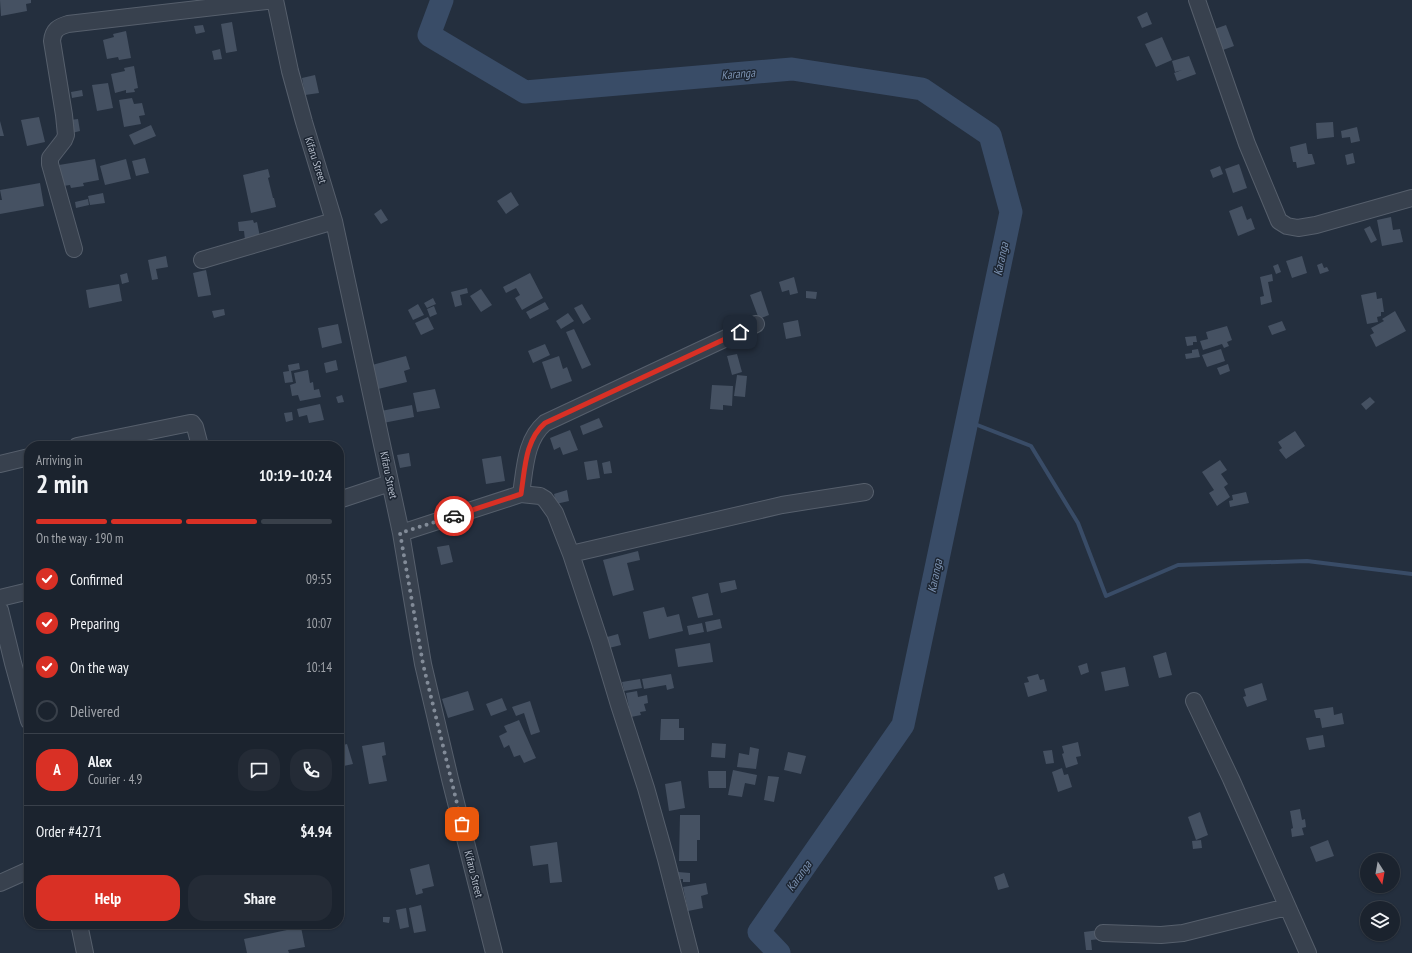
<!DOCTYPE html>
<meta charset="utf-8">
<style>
:root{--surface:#1b232e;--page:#242b36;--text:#f1f3f6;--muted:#a0a4aa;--line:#39404a;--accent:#d93025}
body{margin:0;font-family:"PT Sans Narrow",sans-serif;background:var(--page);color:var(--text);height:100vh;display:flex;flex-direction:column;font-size:15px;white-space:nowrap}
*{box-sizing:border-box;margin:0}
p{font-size:13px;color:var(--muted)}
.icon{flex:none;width:22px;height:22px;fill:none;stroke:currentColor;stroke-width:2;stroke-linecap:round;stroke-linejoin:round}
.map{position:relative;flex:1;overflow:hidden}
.details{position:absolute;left:24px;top:441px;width:320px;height:488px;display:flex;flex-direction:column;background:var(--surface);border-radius:16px;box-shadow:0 1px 3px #0004,0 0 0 1px var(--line)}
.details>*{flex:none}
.needle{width:26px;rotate:169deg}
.controls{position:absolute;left:1360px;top:853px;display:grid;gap:8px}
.controls a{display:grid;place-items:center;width:40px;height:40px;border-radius:50%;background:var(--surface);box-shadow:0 1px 3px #0004,0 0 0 1px var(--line);font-size:20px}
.pin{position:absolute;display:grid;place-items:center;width:34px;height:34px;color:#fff;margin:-17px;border-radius:8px;box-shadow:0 2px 6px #0006}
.courier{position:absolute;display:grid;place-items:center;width:40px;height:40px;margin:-20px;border:3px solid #d93025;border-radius:50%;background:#fff;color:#222;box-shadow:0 1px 5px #0007}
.overview em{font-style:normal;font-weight:800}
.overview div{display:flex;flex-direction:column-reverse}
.overview{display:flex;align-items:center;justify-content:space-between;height:68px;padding:0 12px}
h1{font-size:26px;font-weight:800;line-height:30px}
.bar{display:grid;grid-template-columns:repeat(4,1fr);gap:6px 4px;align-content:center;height:48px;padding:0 12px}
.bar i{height:5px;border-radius:3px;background:var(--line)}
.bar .current{background:var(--accent)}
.bar p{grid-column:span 4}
.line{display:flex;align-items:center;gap:10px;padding:0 12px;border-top:1px solid var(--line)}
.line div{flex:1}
.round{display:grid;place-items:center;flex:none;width:42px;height:42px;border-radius:16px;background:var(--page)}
ol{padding:0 12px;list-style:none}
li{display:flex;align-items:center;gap:12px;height:44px}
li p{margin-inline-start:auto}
li .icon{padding:4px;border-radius:50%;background:var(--accent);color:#fff;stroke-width:4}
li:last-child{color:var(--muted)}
li i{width:22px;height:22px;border:2px solid var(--line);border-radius:50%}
.button{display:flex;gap:8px;margin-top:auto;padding:8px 12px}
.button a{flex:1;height:46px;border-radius:16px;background:var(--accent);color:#fff;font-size:16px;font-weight:800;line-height:46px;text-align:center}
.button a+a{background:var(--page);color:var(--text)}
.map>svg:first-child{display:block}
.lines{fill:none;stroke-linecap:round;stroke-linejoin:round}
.stream{stroke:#394c67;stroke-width:4}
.river{stroke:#394c67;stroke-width:23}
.building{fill:#455162}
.minor-casing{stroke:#565f6c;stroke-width:18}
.minor{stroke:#38414e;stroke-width:16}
.done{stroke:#828b98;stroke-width:4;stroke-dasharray:0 7.2}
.route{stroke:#d93025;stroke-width:5}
.labels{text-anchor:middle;stroke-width:3;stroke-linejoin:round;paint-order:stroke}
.street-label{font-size:11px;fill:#b4bcc9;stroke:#1d2633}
.water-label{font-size:12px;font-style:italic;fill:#7c92b1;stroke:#1d2633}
</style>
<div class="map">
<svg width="1412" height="953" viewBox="0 0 1412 953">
<rect width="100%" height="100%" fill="#242f3e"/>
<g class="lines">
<path class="stream" d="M 967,421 L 1031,446 L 1078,523 L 1106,596 L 1178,565 L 1307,561 L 1412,574"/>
<path class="river" d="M 442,0 L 429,35 L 525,92 L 792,69 L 922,89 L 990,135 L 1011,212 L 903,725 L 759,932 L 779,953"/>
</g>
<path class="building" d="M 0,0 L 31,0 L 31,3 L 26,4 L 27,11 L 1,16 Z
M 1147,12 L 1152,24 L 1142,28 L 1137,17 Z
M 232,22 L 237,51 L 226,53 L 221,24 Z
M 203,25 L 205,32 L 196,34 L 194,26 Z
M 1226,25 L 1234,46 L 1223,50 L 1209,31 Z
M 126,31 L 131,58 L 119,60 L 118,57 L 107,59 L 103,40 L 114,37 L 113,34 Z
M 1162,37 L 1172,60 L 1156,67 L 1145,44 Z
M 220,49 L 222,59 L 214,60 L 212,51 Z
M 1189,56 L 1196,74 L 1177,81 L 1174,73 L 1182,70 L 1175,72 L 1172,61 Z
M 134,66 L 138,88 L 134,89 L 135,92 L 126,93 L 126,90 L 115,93 L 111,74 L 125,71 L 124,68 Z
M 315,75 L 319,93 L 305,95 L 302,78 Z
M 108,83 L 113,108 L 97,111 L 92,85 Z
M 82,90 L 83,96 L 72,98 L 71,92 Z
M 132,98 L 134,104 L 142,103 L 145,115 L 139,116 L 141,124 L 124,127 L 119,100 Z
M 39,117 L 45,142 L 27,146 L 21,120 Z
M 78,119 L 80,131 L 72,133 L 70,120 Z
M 0,121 L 4,136 L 0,136 Z
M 1333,122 L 1334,137 L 1317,139 L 1316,123 Z
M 151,125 L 156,136 L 134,145 L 129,135 Z
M 1357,127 L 1360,141 L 1351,143 L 1350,137 L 1342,138 L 1341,131 Z
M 1306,143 L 1308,154 L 1312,154 L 1315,164 L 1297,168 L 1296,162 L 1293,162 L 1290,147 Z
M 1353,153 L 1355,163 L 1347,165 L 1345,155 Z
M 145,158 L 149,173 L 136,176 L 132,161 Z
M 95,159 L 99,180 L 83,183 L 84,186 L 71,188 L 70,185 L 63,186 L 59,165 Z
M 126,159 L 131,179 L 105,185 L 100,166 Z
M 1239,164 L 1247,188 L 1233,193 L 1225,169 Z
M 1220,166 L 1223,174 L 1213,178 L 1210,170 Z
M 268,169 L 270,177 L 268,178 L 273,198 L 274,198 L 276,207 L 251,213 L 243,175 Z
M 40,183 L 44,206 L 0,214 L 0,200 L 2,200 L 0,190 Z
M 511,192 L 519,205 L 506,214 L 497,201 Z
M 103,193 L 105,203 L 90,205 L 88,196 Z
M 88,199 L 89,205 L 76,208 L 75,202 Z
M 1242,206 L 1247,220 L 1251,218 L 1255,229 L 1238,236 L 1229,211 Z
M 381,209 L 388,220 L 381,224 L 374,214 Z
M 1391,217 L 1393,230 L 1400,229 L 1403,242 L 1382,246 L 1377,220 Z
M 253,220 L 254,223 L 257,222 L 260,237 L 245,240 L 244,231 L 239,231 L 238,222 Z
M 1370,226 L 1377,240 L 1371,243 L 1364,229 Z
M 166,256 L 168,267 L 156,269 L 158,279 L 152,280 L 148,260 Z
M 1302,256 L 1307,273 L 1292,278 L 1286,261 Z
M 1322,263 L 1324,268 L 1327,267 L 1329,271 L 1320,274 L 1317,265 Z
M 1278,264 L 1281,272 L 1276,274 L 1273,266 Z
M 206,270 L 211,295 L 198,297 L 193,273 Z
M 127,273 L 129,282 L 122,284 L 120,275 Z
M 530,273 L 543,298 L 522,310 L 515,298 L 520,295 L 516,288 L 506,293 L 503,287 Z
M 1272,274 L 1273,281 L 1268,282 L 1272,302 L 1261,305 L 1260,297 L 1264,296 L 1260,277 Z
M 794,277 L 798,293 L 790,295 L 789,290 L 782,292 L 779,282 Z
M 119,284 L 122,301 L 89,308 L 86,290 Z
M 467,288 L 468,293 L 460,295 L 462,305 L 455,307 L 451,292 Z
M 481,289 L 492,305 L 481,312 L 470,296 Z
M 761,291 L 769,315 L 759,319 L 750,295 Z
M 806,291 L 817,292 L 816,299 L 806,298 Z
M 1376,292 L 1377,299 L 1382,298 L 1384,312 L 1381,312 L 1381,316 L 1377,317 L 1378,322 L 1367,324 L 1361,295 Z
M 433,298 L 436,304 L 427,308 L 424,303 Z
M 545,302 L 549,309 L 530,319 L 526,312 Z
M 418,304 L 424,315 L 413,320 L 408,310 Z
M 582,304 L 591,319 L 583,324 L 574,308 Z
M 434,306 L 437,314 L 430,317 L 427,309 Z
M 224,309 L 225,315 L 214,318 L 212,311 Z
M 1395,311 L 1406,331 L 1376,347 L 1370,335 L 1374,333 L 1371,328 L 1384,321 L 1382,319 Z
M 568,313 L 574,321 L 561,329 L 556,321 Z
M 428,317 L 434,329 L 421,335 L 415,323 Z
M 798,320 L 801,336 L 786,339 L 783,323 Z
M 1282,321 L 1286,330 L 1272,335 L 1268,326 Z
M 338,324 L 342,343 L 322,348 L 318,328 Z
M 1227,326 L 1232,340 L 1227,342 L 1229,346 L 1224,348 L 1222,344 L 1203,350 L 1200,341 L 1208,339 L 1206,332 Z
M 574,329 L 591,365 L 582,369 L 566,332 Z
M 1196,336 L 1197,342 L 1193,342 L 1193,345 L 1187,346 L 1185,337 Z
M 545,344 L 550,355 L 533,363 L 528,351 Z
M 1198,349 L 1200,357 L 1186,359 L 1185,354 L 1192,353 L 1192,350 Z
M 1221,349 L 1225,361 L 1207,367 L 1202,355 Z
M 737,354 L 742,372 L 732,375 L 727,356 Z
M 406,356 L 410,369 L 404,371 L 407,382 L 378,389 L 372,365 Z
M 559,356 L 563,369 L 567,367 L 572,381 L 551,389 L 542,362 Z
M 336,360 L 338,370 L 326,373 L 324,363 Z
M 299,363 L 300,369 L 291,371 L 293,382 L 285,383 L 283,372 L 289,371 L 288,365 Z
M 1228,364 L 1230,371 L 1220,375 L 1217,368 Z
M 308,370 L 310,383 L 313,382 L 314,390 L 319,389 L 321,397 L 300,401 L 298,395 L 292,396 L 290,385 L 296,383 L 294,373 Z
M 737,375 L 747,376 L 745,397 L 734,396 Z
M 712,385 L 733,386 L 732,406 L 723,405 L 723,410 L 710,409 Z
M 435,389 L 440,408 L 417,412 L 413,393 Z
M 342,395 L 344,402 L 338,403 L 336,397 Z
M 1370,397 L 1375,402 L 1366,410 L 1361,404 Z
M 320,404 L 324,420 L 309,423 L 307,415 L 299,417 L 297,409 Z
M 412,405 L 414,417 L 383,423 L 381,411 Z
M 292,412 L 293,420 L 286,422 L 284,413 Z
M 599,418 L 603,427 L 583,435 L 580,426 Z
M 570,430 L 578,450 L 563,455 L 560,447 L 554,450 L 550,438 Z
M 1295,431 L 1305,446 L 1286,459 L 1279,450 L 1282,448 L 1278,442 Z
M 409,453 L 411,466 L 400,468 L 397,455 Z
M 501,456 L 505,481 L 486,484 L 482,459 Z
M 597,460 L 600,478 L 587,480 L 584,462 Z
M 1220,460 L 1227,470 L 1221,474 L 1228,484 L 1224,487 L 1230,497 L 1217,506 L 1209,493 L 1214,490 L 1202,472 Z
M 610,461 L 612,473 L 604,474 L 602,463 Z
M 567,490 L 569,501 L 556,504 L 554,494 Z
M 1246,492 L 1249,503 L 1230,507 L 1229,501 L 1233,500 L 1232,495 Z
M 449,545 L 453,562 L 441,565 L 437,547 Z
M 638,551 L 640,560 L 627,563 L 634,590 L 613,596 L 603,560 Z
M 735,580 L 737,589 L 721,593 L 719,583 Z
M 708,593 L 713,615 L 698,618 L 692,597 Z
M 664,607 L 667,617 L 679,614 L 683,631 L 649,639 L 643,612 Z
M 720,619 L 722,628 L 707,632 L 705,622 Z
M 702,623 L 704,632 L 689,635 L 687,626 Z
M 618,634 L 621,645 L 609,648 L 607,637 Z
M 710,643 L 713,662 L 678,667 L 675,649 Z
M 1166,652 L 1172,675 L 1159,678 L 1153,656 Z
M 1087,663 L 1089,672 L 1081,675 L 1078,666 Z
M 1125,667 L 1129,686 L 1105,691 L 1101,672 Z
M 671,674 L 674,688 L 667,690 L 666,685 L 644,689 L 642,679 Z
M 1038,674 L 1040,680 L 1044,679 L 1047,691 L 1028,697 L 1024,683 L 1029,682 L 1027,677 Z
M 640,679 L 642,688 L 624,691 L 622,682 Z
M 1262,683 L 1267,700 L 1247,707 L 1243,697 L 1246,696 L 1244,689 Z
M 468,691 L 474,710 L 448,718 L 442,699 Z
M 637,691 L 638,697 L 647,695 L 648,703 L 644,704 L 646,711 L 640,712 L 641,715 L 631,717 L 626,693 Z
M 502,698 L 507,710 L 491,716 L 486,704 Z
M 530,701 L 540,732 L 531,735 L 524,713 L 516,716 L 512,707 Z
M 1333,707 L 1334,715 L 1342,713 L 1344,724 L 1322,728 L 1320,718 L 1316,718 L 1314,710 Z
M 661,719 L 679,719 L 679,728 L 684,728 L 684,740 L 660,740 Z
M 519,720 L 536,758 L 524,763 L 520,755 L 514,757 L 509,745 L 504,748 L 499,736 L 507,732 L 504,726 Z
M 1323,735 L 1325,747 L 1309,750 L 1306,738 Z
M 384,742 L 386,755 L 382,756 L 387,781 L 369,784 L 362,746 Z
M 1078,742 L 1081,756 L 1076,757 L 1078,764 L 1066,768 L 1062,754 L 1064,753 L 1062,746 Z
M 712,743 L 726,744 L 725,758 L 711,757 Z
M 347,744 L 353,764 L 339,767 L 339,746 Z
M 750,747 L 759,749 L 756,769 L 737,767 L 739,753 L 749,755 Z
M 1052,750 L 1054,763 L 1046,764 L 1043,751 Z
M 788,752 L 806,756 L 801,774 L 784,770 Z
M 1062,768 L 1064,775 L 1068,774 L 1072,787 L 1058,792 L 1052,772 Z
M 733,770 L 757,775 L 755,785 L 745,783 L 742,797 L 728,795 Z
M 708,771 L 726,771 L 726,788 L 709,788 Z
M 768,776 L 779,777 L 774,802 L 764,800 Z
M 681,781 L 685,808 L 669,811 L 665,784 Z
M 1300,809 L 1302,820 L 1305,819 L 1306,827 L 1302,828 L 1304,835 L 1292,837 L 1291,829 L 1293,828 L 1290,811 Z
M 1200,812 L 1208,835 L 1196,840 L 1188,817 Z
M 680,815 L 700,815 L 700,840 L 697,840 L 697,861 L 679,861 Z
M 1201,840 L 1202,848 L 1193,849 L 1192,841 Z
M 1328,840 L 1334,856 L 1316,862 L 1310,847 Z
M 557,842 L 562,882 L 550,883 L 548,864 L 533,866 L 530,846 Z
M 429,864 L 434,886 L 422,889 L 423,893 L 416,895 L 410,869 Z
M 678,872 L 690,873 L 690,882 L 683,882 L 683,879 L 678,879 Z
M 1004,873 L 1009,887 L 998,890 L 994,877 Z
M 706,883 L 708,894 L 701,896 L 703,908 L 688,911 L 683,887 Z
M 421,905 L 426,931 L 414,933 L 409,908 Z
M 406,908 L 409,927 L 400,929 L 396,910 Z
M 383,917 L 390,917 L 389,923 L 383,922 Z
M 301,927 L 305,947 L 288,950 L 289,953 L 247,953 L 244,939 Z
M 1099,930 L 1100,939 L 1091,940 L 1092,950 L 1086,950 L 1084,932 Z"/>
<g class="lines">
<defs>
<path id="minor" d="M 275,0 L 290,71 L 304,122 L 334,221 L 401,533 L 423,664 L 450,779 L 494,953
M 1197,0 L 1247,144 L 1279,221 L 1287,226 L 1298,228 L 1316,225 L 1412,198
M 74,249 L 50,164 L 50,158 L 64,140 L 66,135 L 64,115 L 52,41 C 53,30 58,27 68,24 L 275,0
M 202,260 L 334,221
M 77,446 L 190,423 L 192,423 L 195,427 L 200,446
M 0,464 L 29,457
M 521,494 C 525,469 525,440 545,423 L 756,324
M 339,500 L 390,483
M 401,533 L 521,494 L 540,496 L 545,499 L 555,513 L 571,554 L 600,642 L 619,705 L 646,788 L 666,859 L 690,953
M 571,554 L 782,505 L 865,492
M 0,598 L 29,591
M 0,610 L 13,663 L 29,721
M 1194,701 L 1231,779 L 1308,953
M 0,883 L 29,870
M 79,924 L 85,953
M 1103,933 L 1161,935 L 1183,933 L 1287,907"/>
</defs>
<use href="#minor" class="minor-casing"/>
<use href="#minor" class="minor"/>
</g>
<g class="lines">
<path class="done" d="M 454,516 L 400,533 L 423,664 L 462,824"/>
<path class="route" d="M 454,516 L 521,494 C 525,469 525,440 545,423 L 740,332"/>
</g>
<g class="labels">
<g class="street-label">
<text transform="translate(316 160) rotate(72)" y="4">Kifaru Street</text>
<text transform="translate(389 475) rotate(78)" y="4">Kifaru Street</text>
<text transform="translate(474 874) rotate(76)" y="4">Kifaru Street</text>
</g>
<g class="water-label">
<text transform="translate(738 74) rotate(-5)" y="4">Karanga</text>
<text transform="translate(1001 259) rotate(-78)" y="4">Karanga</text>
<text transform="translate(935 576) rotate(-78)" y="4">Karanga</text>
<text transform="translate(799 876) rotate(-55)" y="4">Karanga</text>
</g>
</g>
</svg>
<div class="controls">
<a><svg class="needle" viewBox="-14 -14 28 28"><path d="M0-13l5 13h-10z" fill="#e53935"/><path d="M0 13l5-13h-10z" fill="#a0a4aa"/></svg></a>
<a><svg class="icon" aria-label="layers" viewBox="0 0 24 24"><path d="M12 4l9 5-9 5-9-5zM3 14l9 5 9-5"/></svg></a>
</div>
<div class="pin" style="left:462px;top:824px;background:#ea580c"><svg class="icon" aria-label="bag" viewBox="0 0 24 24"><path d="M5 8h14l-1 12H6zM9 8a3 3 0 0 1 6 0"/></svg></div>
<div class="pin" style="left:740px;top:332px;background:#1f2937"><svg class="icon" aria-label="home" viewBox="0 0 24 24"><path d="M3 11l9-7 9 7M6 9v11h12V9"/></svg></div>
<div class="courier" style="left:454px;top:516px"><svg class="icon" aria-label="car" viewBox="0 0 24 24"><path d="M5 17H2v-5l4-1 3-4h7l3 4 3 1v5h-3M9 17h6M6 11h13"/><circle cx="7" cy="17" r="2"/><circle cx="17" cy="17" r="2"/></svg></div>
<section class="details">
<div class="overview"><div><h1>2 min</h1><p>Arriving in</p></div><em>10:19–10:24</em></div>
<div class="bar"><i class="current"></i><i class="current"></i><i class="current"></i><i></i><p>On the way · 190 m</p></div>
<ol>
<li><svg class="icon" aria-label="check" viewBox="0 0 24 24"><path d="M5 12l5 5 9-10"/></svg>Confirmed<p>09:55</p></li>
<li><svg class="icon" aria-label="check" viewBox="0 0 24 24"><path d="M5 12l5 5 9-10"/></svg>Preparing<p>10:07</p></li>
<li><svg class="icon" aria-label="check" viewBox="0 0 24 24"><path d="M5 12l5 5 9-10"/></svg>On the way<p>10:14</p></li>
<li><i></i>Delivered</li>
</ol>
<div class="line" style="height:72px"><b class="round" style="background:var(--accent);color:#fff">A</b><div><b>Alex</b><p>Courier · 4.9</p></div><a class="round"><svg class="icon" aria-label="chat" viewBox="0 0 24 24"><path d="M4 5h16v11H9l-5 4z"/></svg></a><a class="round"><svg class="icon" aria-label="phone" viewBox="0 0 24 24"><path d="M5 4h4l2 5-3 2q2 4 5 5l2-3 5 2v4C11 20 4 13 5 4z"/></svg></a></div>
<div class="line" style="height:52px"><div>Order #4271</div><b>$4.94</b></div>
<div class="button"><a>Help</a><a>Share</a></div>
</section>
</div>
